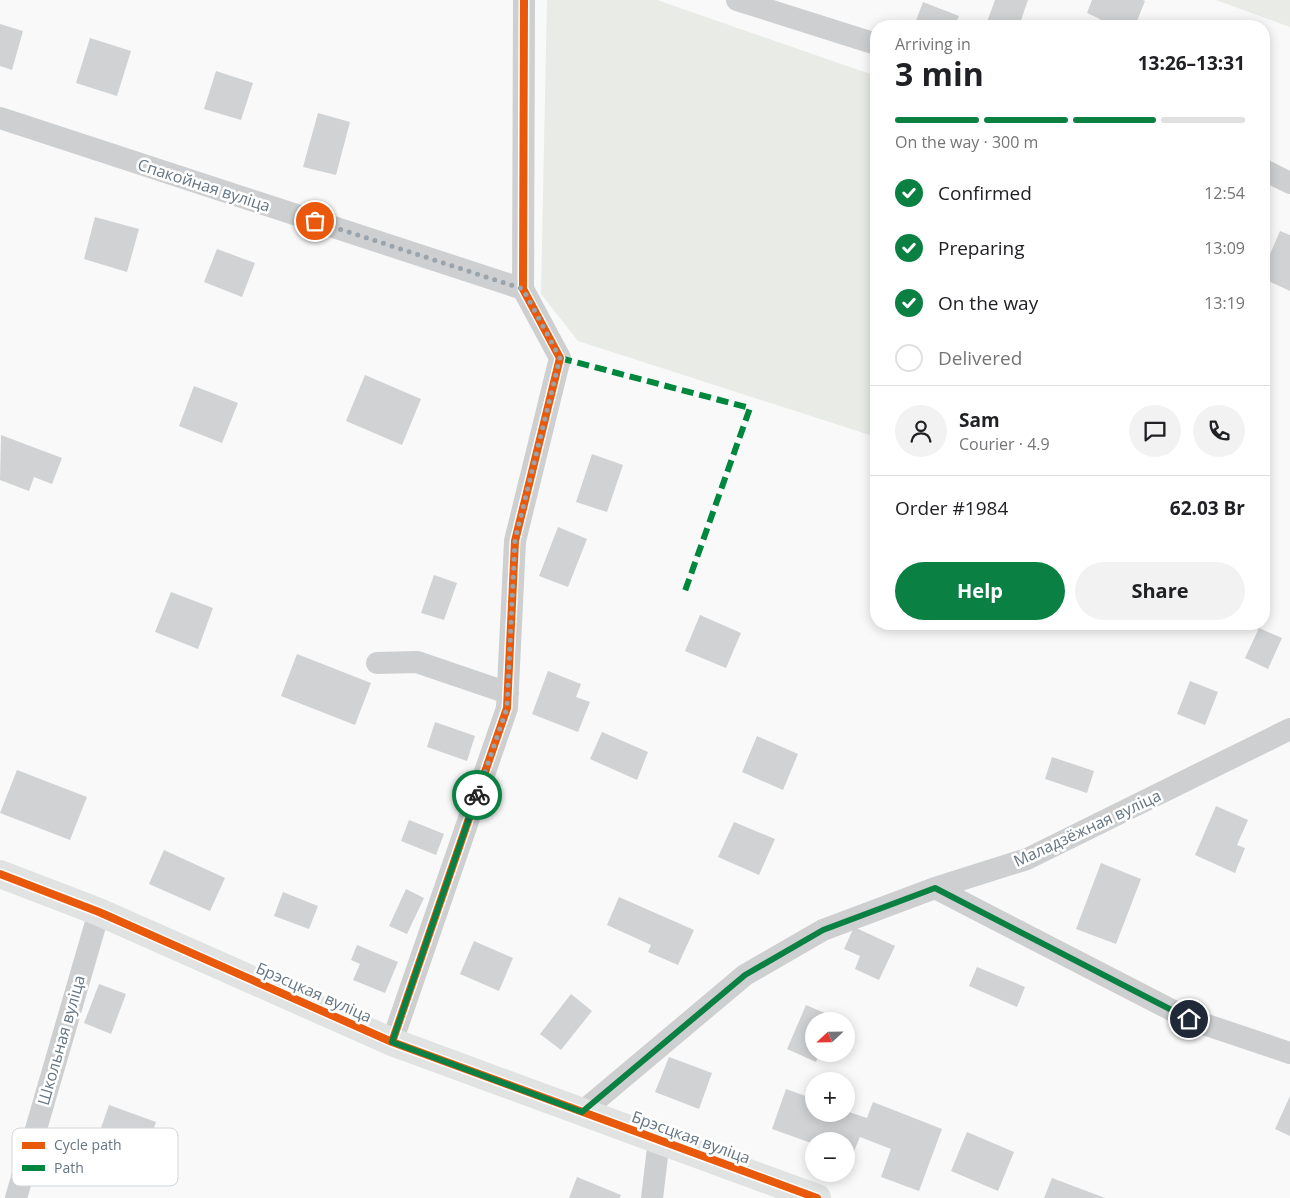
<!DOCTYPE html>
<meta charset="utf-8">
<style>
:root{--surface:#fff;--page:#f2f2f2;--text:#202124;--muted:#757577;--line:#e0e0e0;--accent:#0b8043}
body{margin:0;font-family:"Open Sans",sans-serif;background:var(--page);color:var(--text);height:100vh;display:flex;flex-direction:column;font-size:19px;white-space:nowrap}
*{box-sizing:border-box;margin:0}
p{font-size:16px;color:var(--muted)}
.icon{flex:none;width:28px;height:28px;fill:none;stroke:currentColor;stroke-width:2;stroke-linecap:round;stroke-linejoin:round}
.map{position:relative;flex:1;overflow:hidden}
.sheet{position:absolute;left:870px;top:20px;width:400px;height:610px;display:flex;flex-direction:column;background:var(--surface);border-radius:20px;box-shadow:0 2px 12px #0003}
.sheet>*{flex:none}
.needle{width:32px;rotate:248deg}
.controls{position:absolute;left:805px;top:1012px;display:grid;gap:10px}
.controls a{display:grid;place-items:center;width:50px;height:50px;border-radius:50%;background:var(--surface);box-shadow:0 2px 12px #0003;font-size:25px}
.pin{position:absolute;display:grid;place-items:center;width:42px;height:42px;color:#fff;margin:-21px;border:2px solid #fff;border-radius:50%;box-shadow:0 1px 5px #0007}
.courier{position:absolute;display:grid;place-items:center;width:50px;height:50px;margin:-25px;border:4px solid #0b8043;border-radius:50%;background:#fff;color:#222;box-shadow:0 1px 6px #0007}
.headline em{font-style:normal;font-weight:700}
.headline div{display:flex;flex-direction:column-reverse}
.headline{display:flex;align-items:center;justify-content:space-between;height:85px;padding:0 25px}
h1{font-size:32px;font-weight:700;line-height:38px}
.bar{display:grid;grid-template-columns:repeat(4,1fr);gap:8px 5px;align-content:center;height:60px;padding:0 25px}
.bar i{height:6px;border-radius:4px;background:var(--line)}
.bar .current{background:var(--accent)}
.bar p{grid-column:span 4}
.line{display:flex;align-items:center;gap:12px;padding:0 25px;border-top:1px solid var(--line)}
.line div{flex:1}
.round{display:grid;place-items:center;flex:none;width:52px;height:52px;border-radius:26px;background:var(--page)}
ol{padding:0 25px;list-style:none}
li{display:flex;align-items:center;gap:15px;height:55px}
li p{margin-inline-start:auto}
li .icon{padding:5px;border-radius:50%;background:var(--accent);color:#fff;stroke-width:4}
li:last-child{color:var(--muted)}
li i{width:28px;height:28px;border:2px solid var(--line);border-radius:50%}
.button{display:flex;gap:10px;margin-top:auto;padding:10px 25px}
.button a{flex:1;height:58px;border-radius:30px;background:var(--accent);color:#fff;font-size:20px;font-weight:700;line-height:58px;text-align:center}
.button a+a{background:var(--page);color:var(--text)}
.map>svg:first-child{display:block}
.green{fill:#e8ebe6}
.building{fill:#d0d2d3}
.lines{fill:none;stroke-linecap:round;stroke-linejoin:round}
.street{stroke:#cecfd0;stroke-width:22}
.secondary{stroke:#e1e2e2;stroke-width:28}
.quiet{stroke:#00873e;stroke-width:6;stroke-dasharray:12 6;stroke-linecap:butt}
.cycleway-casing{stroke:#fff;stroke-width:11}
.cycleway{stroke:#e8590c;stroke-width:8}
.done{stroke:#99a4ac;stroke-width:5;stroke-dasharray:0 9}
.route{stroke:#0b8043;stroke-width:6}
.labels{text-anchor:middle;stroke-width:5;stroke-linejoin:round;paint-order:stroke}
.street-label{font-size:16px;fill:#657683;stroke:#fff}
.key{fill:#fff;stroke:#d1d6da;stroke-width:1}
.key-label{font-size:14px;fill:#657683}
</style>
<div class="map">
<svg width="1290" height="1198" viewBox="0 0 1290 1198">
<rect width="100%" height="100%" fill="#f9f9f9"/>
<path class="green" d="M 547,0 L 657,0 L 876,76 L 876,437 L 578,341 L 541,294 Z
M 1216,0 L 1290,0 L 1290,27 Z"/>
<path class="building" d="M 995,0 L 1028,0 L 1019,26 L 999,26 L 987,22 Z
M 1092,0 L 1143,0 L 1145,1 L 1135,26 L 1097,26 L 1100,19 L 1087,13 Z
M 923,2 L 959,16 L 955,26 L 914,26 Z
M 0,24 L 23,31 L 12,70 L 0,66 Z
M 90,38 L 131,51 L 117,96 L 76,83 Z
M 216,71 L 253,83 L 241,120 L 204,109 Z
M 318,113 L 350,122 L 336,175 L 303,167 Z
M 95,217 L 139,229 L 127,272 L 84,259 Z
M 1280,231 L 1290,235 L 1290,291 L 1264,279 L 1264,268 Z
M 217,249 L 255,263 L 242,297 L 204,282 Z
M 365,375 L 421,399 L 402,445 L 346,421 Z
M 194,386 L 238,403 L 222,443 L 179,426 Z
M 1,435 L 62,458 L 52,484 L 34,477 L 29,491 L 0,480 Z
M 592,454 L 623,465 L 607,512 L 576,502 Z
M 558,527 L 587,539 L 568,587 L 539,576 Z
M 434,575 L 457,583 L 444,620 L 421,613 Z
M 171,592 L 213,608 L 198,649 L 155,632 Z
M 700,615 L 741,633 L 726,668 L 685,651 Z
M 1259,628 L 1282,638 L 1268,669 L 1245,658 Z
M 297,654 L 371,683 L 355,725 L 281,696 Z
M 548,671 L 581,684 L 576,697 L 590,702 L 578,732 L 532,714 Z
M 1190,681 L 1218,692 L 1205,725 L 1177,714 Z
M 435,722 L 475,736 L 467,761 L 427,747 Z
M 602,732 L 648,752 L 637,780 L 590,759 Z
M 757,736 L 798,754 L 783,790 L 742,772 Z
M 1052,757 L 1094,771 L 1087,793 L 1045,779 Z
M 17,770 L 87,797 L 70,840 L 0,813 Z
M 1216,806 L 1248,820 L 1237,845 L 1245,848 L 1235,873 L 1195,855 Z
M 409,820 L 444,834 L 436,855 L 401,841 Z
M 734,822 L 775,839 L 759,875 L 718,857 Z
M 164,850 L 225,878 L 210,911 L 149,884 Z
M 1101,863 L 1141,879 L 1116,944 L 1076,929 Z
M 406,889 L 424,898 L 407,934 L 389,926 Z
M 283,892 L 318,906 L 309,929 L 274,916 Z
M 619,897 L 694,930 L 678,965 L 648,952 L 651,945 L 607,925 Z
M 854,927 L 895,946 L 879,980 L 855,969 L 860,956 L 844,949 Z
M 474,941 L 513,958 L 499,991 L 460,974 Z
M 357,945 L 398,962 L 385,993 L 353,980 L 360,964 L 351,960 Z
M 977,967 L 1025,987 L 1017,1007 L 969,986 Z
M 99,984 L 126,994 L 111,1034 L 84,1023 Z
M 571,994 L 592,1011 L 561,1050 L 540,1034 Z
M 806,1005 L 844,1021 L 814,1021 L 814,1054 L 819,1054 L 816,1062 L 787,1049 Z
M 669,1057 L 712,1073 L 699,1109 L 655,1092 Z
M 786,1089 L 814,1099 L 814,1114 L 846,1114 L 846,1111 L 867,1118 L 873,1102 L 942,1129 L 919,1191 L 881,1177 L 891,1149 L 860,1137 L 851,1158 L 846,1156 L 846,1141 L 814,1141 L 814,1144 L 772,1129 Z
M 1290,1096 L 1290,1136 L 1275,1129 Z
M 109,1105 L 156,1122 L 140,1168 L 93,1151 Z
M 967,1132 L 1014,1152 L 998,1191 L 951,1171 Z
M 577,1177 L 621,1195 L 620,1198 L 569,1198 Z
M 1052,1178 L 1105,1198 L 1044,1198 Z"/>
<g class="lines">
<path class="street" d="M 737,0 L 876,44
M 0,118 L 523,289
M 1264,170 L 1290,183
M 377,663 L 417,662 L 508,693
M 935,888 L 1189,1019 L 1290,1053
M 392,1042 L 507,708 L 515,541 L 560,358 L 523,289 L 524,0
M 582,1112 L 745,975 L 823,930 L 935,888 L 1027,859 L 1290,729
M 16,1198 L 99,912
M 652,1198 L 659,1140"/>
<path class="secondary" d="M 0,874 L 99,912 L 392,1042 L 817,1198"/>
<path class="quiet" d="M 560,358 L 750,408 L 685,591"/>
<defs>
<path id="cycleway" d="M 0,874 L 99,912 L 392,1042 L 817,1198
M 392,1042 L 507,708 L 515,541 L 560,358 L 523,289 L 524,0"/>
</defs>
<use href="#cycleway" class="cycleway-casing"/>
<use href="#cycleway" class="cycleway"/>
</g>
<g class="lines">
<path class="done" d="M 315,221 L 523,289 L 560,358 L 515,540 L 507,708 L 477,795"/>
<path class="route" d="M 477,795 L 392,1042 L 582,1112 L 745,975 L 823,930 L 935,888 L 1189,1019"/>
</g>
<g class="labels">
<g class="street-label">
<text transform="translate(204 185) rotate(18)" y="6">Спакойная вуліца</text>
<text transform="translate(1087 828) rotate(-25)" y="6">Маладзёжная вуліца</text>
<text transform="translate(314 992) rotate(24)" y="6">Брэсцкая вуліца</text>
<text transform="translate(61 1040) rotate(-74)" y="6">Школьная вуліца</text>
<text transform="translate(691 1137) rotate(20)" y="6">Брэсцкая вуліца</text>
</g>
</g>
<rect x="12" y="1128" width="166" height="58" rx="8" class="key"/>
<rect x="22" y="1142" width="23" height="7" fill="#e8590c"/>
<rect x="22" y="1165" width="23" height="6" fill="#00873e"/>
<g class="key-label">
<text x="54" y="1150">Cycle path</text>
<text x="54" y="1173">Path</text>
</g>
</svg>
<div class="controls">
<a><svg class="needle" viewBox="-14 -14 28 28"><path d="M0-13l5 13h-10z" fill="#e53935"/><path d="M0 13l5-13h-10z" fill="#757577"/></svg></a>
<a>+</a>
<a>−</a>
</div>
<div class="pin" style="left:315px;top:221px;background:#ea580c"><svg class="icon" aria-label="bag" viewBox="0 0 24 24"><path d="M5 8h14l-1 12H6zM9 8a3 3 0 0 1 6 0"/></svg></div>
<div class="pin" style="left:1189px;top:1019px;background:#1f2937"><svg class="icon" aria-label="home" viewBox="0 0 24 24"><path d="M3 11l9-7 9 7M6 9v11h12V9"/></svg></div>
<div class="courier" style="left:477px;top:795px"><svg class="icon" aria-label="bike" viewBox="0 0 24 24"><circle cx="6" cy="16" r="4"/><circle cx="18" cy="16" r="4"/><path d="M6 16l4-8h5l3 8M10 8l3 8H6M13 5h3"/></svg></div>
<section class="sheet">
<div class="headline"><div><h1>3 min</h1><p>Arriving in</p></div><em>13:26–13:31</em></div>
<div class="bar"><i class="current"></i><i class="current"></i><i class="current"></i><i></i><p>On the way · 300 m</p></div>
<ol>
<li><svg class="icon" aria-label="check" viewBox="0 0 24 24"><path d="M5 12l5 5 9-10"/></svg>Confirmed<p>12:54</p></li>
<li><svg class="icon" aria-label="check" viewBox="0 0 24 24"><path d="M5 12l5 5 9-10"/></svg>Preparing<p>13:09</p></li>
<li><svg class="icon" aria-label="check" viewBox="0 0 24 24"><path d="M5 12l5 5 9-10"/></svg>On the way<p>13:19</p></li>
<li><i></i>Delivered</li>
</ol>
<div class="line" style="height:90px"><a class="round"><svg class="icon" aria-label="person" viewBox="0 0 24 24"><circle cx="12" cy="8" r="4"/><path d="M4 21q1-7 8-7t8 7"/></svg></a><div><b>Sam</b><p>Courier · 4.9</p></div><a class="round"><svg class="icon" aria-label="chat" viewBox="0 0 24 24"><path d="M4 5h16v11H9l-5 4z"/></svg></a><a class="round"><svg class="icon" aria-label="phone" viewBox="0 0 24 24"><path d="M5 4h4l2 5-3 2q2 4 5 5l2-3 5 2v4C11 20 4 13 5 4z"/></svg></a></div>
<div class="line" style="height:65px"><div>Order #1984</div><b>62.03 Br</b></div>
<div class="button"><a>Help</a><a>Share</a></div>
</section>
</div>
